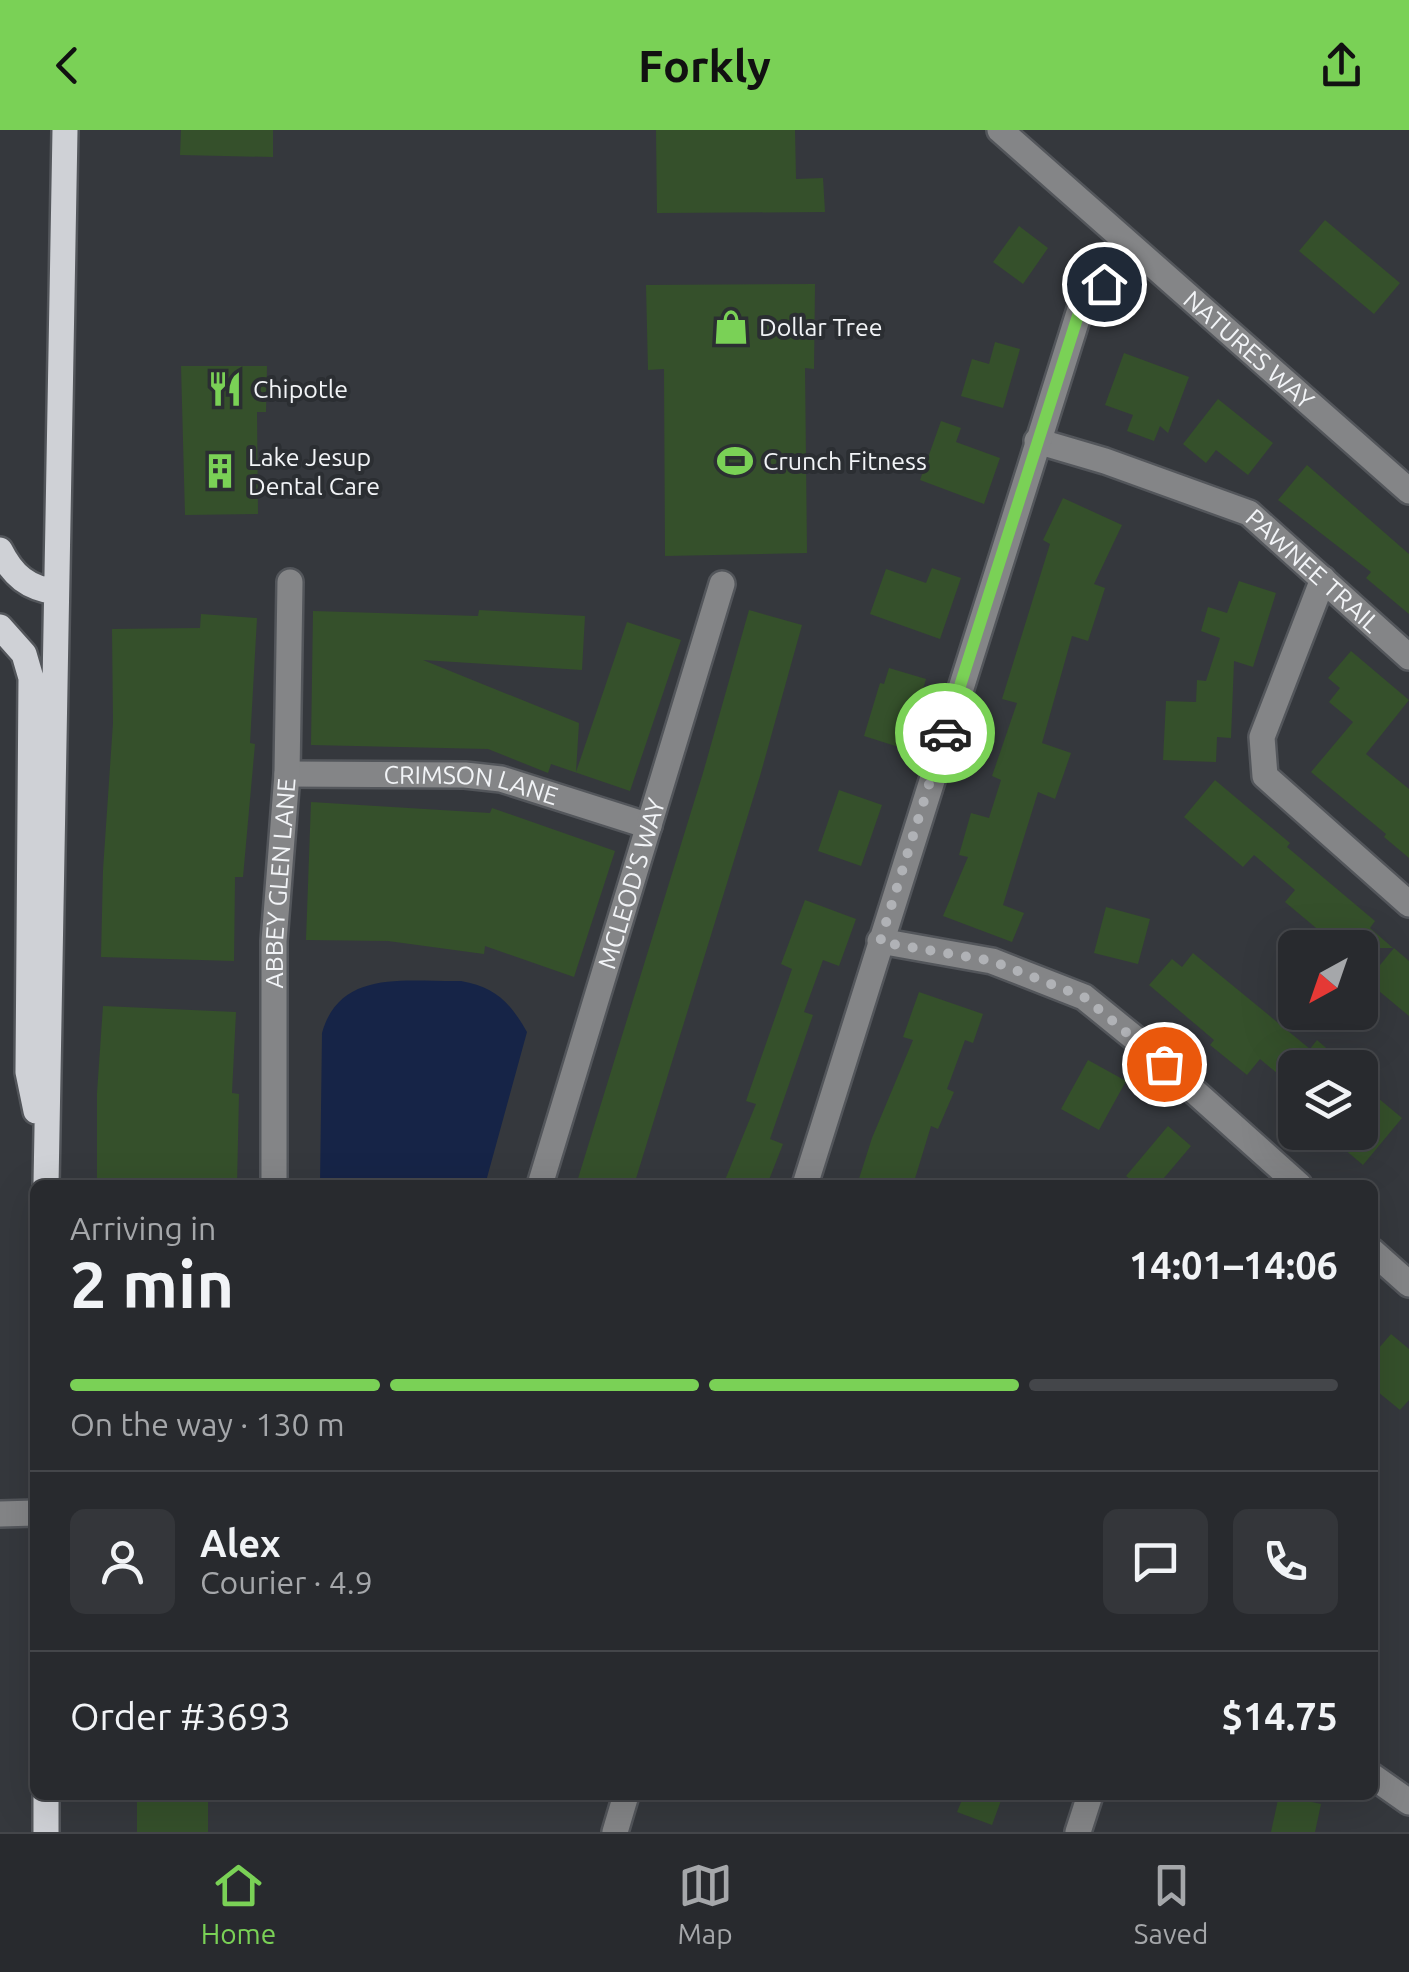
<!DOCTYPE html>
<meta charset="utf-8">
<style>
:root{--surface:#282a2e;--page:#34363a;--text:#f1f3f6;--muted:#a5a7aa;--line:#44464a;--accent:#7ad156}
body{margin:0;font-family:Ubuntu,sans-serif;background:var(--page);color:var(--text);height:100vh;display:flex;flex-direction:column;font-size:38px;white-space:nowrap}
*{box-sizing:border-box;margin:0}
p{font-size:32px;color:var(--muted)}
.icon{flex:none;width:55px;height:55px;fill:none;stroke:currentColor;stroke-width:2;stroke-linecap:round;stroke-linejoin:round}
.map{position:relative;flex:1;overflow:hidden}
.sheet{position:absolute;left:30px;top:1050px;width:1348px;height:620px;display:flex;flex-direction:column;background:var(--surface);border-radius:15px;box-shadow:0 10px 40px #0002,0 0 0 2px var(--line)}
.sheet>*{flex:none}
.needle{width:65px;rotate:220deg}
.buttons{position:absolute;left:1278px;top:800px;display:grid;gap:20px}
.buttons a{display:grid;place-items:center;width:100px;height:100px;border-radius:15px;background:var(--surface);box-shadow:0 10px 40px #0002,0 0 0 2px var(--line);font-size:50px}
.pin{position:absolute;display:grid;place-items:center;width:85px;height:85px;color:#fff;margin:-42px;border:5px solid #fff;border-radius:50%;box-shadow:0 2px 10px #0007}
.courier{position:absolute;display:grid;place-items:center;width:100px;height:100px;margin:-50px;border:8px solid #7ad156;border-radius:50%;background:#fff;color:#222;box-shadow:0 2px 12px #0007}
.head em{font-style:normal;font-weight:700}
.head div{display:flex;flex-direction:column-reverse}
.head{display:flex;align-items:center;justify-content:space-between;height:170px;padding:0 40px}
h1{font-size:65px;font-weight:700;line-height:75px}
.bar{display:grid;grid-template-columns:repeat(4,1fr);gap:15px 10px;align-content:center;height:120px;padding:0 40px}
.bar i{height:12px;border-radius:8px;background:var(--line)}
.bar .current{background:var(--accent)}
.bar p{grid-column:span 4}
.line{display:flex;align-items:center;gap:25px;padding:0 40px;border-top:2px solid var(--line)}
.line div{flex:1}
.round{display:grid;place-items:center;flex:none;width:105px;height:105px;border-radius:15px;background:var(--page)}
header{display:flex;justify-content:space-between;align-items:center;height:130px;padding:0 40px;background:var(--accent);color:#111;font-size:45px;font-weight:700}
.dock{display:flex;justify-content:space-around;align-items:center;height:140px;border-top:2px solid var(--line);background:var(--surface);font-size:28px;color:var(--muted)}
.dock a{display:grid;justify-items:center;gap:5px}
.dock .current{color:var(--accent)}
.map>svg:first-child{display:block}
.water{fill:#162447}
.building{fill:#35502b}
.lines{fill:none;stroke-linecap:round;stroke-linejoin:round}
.minor-casing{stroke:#53565b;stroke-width:30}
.major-casing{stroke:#53565b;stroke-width:30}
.minor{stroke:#848587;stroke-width:25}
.major{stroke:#cfd1d6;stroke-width:25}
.done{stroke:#b0b2b6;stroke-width:10;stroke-dasharray:0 18}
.route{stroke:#7ad156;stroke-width:12}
.labels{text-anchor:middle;stroke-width:8;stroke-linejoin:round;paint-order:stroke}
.poi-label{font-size:25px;fill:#f2f4f7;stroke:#2b2e32;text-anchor:start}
.street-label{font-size:25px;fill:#f2f4f7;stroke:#2b2e32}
</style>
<header><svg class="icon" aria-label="back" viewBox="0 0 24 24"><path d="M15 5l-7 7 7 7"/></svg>Forkly<svg class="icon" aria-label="share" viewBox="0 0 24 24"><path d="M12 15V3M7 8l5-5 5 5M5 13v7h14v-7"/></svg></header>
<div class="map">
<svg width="1409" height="1702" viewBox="0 0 1409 1702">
<rect width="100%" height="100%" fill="#35383d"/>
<path class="water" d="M 461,851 C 495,857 510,872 527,902 L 485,1055 L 320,1055 L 322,903 C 340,838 407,852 461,851 Z"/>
<path class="building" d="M 181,0 L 273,0 L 273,27 L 180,25 Z
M 656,0 L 795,0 L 796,49 L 823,48 L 825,82 L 657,83 Z
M 1325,90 L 1400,153 L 1374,184 L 1299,121 Z
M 1019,96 L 1048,118 L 1023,154 L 993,132 Z
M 815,154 L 814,239 L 805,238 L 807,423 L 665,426 L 664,239 L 648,240 L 646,155 Z
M 995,212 L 1020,219 L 1003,278 L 961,266 L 972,229 L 989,234 Z
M 1124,223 L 1189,247 L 1168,303 L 1160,296 L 1154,311 L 1127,301 L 1133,285 L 1105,275 Z
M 181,236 L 267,236 L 266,282 L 257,282 L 258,384 L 185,385 Z
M 1218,269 L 1273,313 L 1248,345 L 1216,320 L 1206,333 L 1183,314 Z
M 941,291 L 961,298 L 956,312 L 1000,328 L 984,374 L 920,350 Z
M 1307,335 L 1409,424 L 1409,484 L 1366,448 L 1371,442 L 1278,370 Z
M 1063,368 L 1122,395 L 1094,454 L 1105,458 L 1088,511 L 1072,506 L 1042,613 L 1071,623 L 1055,669 L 1038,662 L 1003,775 L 1024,783 L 1012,812 L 943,786 L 968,727 L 959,725 L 971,683 L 989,688 L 1001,650 L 992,646 L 1017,573 L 1002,569 L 1050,414 L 1043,410 Z
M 932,438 L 961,448 L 940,509 L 870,484 L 886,439 L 926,453 Z
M 1239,451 L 1276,463 L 1253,537 L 1234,531 L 1231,608 L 1217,607 L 1216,632 L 1163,630 L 1166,571 L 1196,572 L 1197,550 L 1206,551 L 1220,508 L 1201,501 L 1208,477 L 1227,483 Z
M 479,480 L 585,486 L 582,540 L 423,530 L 579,593 L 576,642 L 627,492 L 681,510 L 630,661 L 551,634 L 548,643 L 488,619 L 311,615 L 313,481 L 478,486 Z
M 749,480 L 802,495 L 760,646 L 634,1055 L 576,1055 L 703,643 Z
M 201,484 L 257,488 L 250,613 L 255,614 L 243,747 L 235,747 L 234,831 L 101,827 L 103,740 L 113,593 L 112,499 L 200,498 Z
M 1351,521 L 1409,570 L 1366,624 L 1409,659 L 1409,728 L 1384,707 L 1386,704 L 1311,642 L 1353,592 L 1329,572 L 1340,558 L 1328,548 Z
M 889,538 L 926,549 L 905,619 L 864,606 L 880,553 L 884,554 Z
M 1215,650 L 1290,713 L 1287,717 L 1375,791 L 1370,798 L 1393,818 L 1340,818 L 1285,772 L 1295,760 L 1254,725 L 1243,737 L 1184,687 Z
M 839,660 L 882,675 L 861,736 L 818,721 Z
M 311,672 L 490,683 L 492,678 L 615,721 L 574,847 L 485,816 L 484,824 L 388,811 L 306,810 Z
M 805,770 L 856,789 L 839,836 L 823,830 L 804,882 L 813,885 L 770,1009 L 783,1014 L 767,1055 L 723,1055 L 756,974 L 746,971 L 792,839 L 781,834 Z
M 1106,777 L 1150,789 L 1138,834 L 1094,823 Z
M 1394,818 L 1409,831 L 1409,886 L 1367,851 Z
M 1193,823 L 1310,919 L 1317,910 L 1349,938 L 1295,938 L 1295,958 L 1260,929 L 1247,945 L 1210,915 L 1214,910 L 1149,855 L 1172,829 L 1182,837 Z
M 919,862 L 983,884 L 973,913 L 965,910 L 947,959 L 954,962 L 938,999 L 931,996 L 913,1055 L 857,1055 L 872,1008 L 913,910 L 903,907 Z
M 103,876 L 236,882 L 232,963 L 239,964 L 237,1055 L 97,1055 L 97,963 Z
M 1088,930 L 1126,951 L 1099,1000 L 1061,979 Z
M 1360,953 L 1402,988 L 1363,1035 L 1337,1013 L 1346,1002 L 1360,1002 Z
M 1168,996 L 1191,1016 L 1158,1055 L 1137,1055 L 1126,1046 Z
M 1391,1204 L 1409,1219 L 1409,1270 L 1400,1280 L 1372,1257 L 1372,1226 Z
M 137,1665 L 208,1665 L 208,1702 L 137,1702 Z
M 964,1665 L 1003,1665 L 992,1695 L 957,1682 Z
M 1279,1665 L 1321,1674 L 1315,1702 L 1271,1702 Z"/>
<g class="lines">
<defs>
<g id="minor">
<path id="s1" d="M 1000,0 L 1409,361"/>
<path id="s2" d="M 1037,311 L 1105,331 L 1249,383 L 1409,527"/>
<path d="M 1323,449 L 1262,607 L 1265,646 L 1409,774"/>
<path id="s3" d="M 287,644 L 465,645 L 501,649 L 649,696"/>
<path d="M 880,811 L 992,831 L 1084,867 L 1137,910 L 1299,1055"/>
<path id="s4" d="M 274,1055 L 274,811 L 287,644 L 290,452"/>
<path id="s5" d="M 540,1055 L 722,454"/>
<path d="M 805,1055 L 1082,173 L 1104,154"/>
<path d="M 1372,1121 L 1409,1154"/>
<path d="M 0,1384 L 35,1383"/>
<path d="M 1372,1646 L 1409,1672"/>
<path d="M 615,1702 L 626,1665"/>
<path d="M 1078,1702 L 1090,1665"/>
</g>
<path id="major" d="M 0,420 C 13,446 28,458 56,462
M 0,497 L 24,524 L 31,548 L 28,942 L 36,981
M 46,1055 L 65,0
M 46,1702 L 46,1665"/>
</defs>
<use href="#minor" class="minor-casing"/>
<use href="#major" class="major-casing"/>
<use href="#minor" class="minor"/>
<use href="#major" class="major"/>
</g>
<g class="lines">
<path class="done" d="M 945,603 L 880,812 L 992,831 L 1084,867 L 1164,934"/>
<path class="route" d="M 945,603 L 1082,173 L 1104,154"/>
</g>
<defs>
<symbol id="shop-bare" viewBox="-9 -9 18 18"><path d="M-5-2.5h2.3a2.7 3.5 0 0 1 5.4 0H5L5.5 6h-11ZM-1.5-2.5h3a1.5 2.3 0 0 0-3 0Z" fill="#7ad156" stroke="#2b2e32" stroke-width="2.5" paint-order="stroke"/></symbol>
<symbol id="restaurant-bare" viewBox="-9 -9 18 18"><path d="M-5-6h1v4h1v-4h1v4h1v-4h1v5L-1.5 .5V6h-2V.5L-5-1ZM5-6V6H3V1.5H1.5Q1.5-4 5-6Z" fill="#7ad156" stroke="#2b2e32" stroke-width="2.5" paint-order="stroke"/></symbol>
<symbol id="stadium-bare" viewBox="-9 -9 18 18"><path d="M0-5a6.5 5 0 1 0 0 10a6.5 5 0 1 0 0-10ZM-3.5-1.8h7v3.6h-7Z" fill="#7ad156" stroke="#2b2e32" stroke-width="2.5" paint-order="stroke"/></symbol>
<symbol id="building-bare" viewBox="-9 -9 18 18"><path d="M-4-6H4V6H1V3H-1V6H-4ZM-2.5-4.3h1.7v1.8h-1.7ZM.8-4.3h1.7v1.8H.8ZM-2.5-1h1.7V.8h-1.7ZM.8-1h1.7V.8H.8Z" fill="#7ad156" stroke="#2b2e32" stroke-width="2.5" paint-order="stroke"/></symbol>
</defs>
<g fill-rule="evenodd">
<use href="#shop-bare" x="706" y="172" width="50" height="50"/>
<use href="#restaurant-bare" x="200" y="234" width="50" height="50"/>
<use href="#stadium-bare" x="710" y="306" width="50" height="50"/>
<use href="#building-bare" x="195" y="316" width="50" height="50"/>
</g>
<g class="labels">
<g class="poi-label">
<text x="759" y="206">Dollar Tree</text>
<text x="253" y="268">Chipotle</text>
<text x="248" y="336">Lake Jesup<tspan x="248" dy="29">Dental Care</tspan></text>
<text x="763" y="340">Crunch Fitness</text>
</g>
<g class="street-label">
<text dy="9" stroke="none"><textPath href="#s1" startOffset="332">NATURES WAY</textPath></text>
<text dy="9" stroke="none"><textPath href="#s2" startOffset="310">PAWNEE TRAIL</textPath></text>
<text dy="9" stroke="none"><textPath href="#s3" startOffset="185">CRIMSON LANE</textPath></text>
<text dy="9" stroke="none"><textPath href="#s4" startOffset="302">ABBEY GLEN LANE</textPath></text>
<text dy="9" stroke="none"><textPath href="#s5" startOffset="315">MCLEOD'S WAY</textPath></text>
</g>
</g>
</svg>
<div class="buttons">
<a><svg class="needle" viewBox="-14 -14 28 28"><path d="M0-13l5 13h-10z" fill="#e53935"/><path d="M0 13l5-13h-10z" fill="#a5a7aa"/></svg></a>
<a><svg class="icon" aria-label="layers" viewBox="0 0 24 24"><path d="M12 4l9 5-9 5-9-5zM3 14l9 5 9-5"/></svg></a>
</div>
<div class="pin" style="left:1164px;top:934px;background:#ea580c"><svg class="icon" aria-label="bag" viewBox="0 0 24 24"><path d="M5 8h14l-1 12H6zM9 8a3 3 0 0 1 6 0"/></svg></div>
<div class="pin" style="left:1104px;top:154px;background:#1f2937"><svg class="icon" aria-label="home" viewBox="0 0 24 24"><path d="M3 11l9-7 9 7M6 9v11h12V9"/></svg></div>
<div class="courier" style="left:945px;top:603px"><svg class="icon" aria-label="car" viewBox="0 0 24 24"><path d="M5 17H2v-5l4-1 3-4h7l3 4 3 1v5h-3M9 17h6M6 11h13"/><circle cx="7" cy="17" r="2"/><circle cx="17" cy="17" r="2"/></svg></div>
<section class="sheet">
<div class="head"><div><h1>2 min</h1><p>Arriving in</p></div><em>14:01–14:06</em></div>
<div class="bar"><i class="current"></i><i class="current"></i><i class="current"></i><i></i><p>On the way · 130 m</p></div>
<div class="line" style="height:180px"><a class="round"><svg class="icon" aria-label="person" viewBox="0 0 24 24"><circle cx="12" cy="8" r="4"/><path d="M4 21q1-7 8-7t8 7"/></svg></a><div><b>Alex</b><p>Courier · 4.9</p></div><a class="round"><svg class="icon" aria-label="chat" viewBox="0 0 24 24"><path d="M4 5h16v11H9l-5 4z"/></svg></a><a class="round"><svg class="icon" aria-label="phone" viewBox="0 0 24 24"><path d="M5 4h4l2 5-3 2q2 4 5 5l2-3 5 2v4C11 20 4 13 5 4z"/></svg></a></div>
<div class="line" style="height:130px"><div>Order #3693</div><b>$14.75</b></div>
</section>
</div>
<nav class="dock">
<a class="current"><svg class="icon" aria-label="home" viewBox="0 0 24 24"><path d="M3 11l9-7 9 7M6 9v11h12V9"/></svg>Home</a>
<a><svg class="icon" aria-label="map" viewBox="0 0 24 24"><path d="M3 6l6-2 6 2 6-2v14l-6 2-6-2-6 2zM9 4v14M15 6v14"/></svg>Map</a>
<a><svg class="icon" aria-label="saved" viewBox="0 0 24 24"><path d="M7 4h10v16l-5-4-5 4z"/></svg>Saved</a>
</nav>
